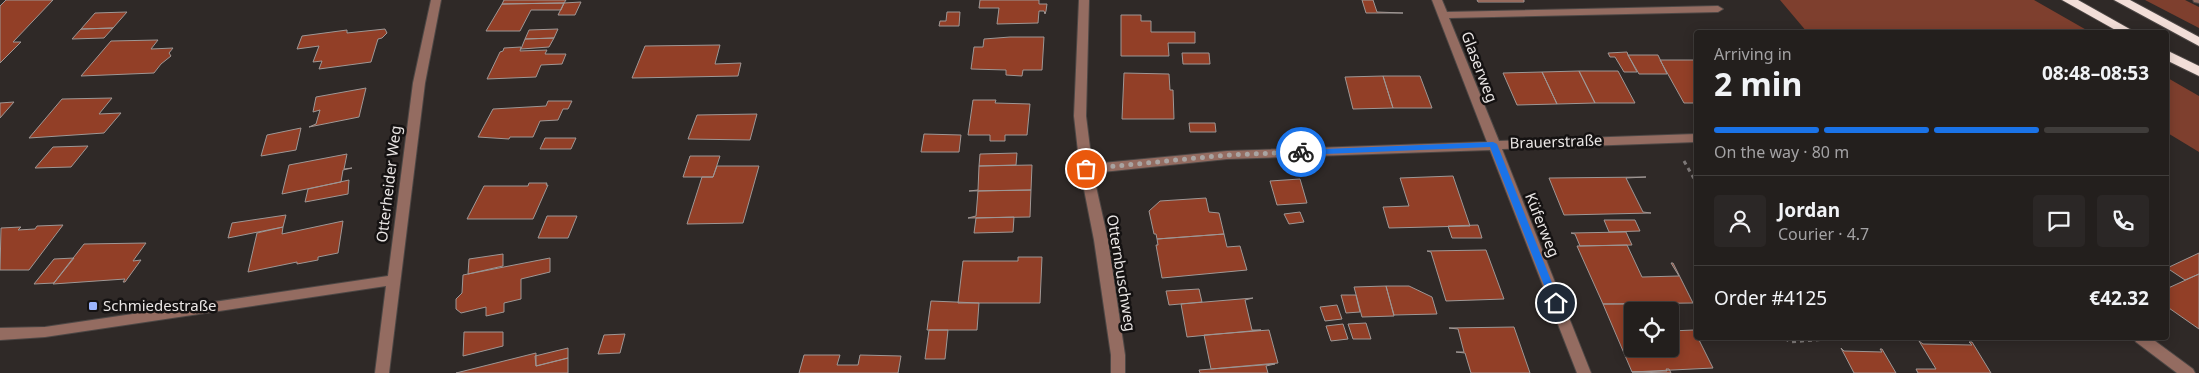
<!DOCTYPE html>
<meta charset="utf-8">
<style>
:root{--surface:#231f1d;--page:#2b2726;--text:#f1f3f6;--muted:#a3a2a4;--line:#403d3b;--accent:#1a73e8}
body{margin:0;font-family:"Noto Sans",sans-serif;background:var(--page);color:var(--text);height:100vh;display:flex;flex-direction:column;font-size:19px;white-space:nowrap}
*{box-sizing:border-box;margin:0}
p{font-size:16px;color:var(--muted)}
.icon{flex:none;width:28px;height:28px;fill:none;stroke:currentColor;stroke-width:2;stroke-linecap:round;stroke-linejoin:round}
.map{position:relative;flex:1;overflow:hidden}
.side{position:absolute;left:1694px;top:30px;width:475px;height:310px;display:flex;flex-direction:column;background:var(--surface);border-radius:5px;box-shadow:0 2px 12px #0003,0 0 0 1px var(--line)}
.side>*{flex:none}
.controls{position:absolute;left:1624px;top:302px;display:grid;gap:10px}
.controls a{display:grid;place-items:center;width:55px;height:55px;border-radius:5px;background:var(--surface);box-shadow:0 2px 12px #0003,0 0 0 1px var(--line);font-size:25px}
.pin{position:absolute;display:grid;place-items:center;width:42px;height:42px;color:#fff;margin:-21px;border:2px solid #fff;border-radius:50%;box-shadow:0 1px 5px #0007}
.courier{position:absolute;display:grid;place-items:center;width:50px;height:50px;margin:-25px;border:4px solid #1a73e8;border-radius:50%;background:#fff;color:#222;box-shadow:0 1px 6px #0007}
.head em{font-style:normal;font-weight:700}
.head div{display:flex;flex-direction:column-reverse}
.head{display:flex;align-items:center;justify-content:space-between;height:85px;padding:0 20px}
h1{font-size:32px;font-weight:700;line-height:38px}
.bar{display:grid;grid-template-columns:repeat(4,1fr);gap:8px 5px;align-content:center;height:60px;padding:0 20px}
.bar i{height:6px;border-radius:4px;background:var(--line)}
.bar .on{background:var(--accent)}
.bar p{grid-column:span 4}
.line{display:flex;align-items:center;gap:12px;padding:0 20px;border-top:1px solid var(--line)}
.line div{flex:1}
.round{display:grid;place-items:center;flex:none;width:52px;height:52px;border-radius:5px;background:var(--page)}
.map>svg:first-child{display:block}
.green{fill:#7e3f2e}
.building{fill:#923f27;stroke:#9e9795}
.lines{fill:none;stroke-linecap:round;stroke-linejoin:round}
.minor-casing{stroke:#4d4745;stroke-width:2}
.highway-casing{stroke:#4d4745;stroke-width:2}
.path{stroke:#7f7a79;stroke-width:3;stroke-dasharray:4 4;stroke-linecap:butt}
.minor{fill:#946c61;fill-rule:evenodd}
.highway{fill:#f2ded8;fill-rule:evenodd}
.route{fill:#1a73e8}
.done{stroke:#a9a4a2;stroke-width:5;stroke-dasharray:0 9}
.poi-dot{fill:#9bb4fd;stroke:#151212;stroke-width:2}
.labels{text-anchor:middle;stroke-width:5;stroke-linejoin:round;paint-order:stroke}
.street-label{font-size:15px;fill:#eae6e5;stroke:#151212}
.poi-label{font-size:15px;fill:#eae6e5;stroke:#151212;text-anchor:start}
</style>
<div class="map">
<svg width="2199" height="373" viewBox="0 0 2199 373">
<rect width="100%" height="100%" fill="#2f2927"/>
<path class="green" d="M 1780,0 L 2034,0 L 2090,32 L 1807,32 Z
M 2145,0 L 2185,0 L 2199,7 L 2199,28 Z
M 2166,77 L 2199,96 L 2199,152 L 2166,132 Z"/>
<path class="building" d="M 6,0 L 53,0 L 13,42 L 21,42 L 0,63 L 0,6 Z
M 504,0 L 566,0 L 564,3 L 502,4 Z
M 980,0 L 1039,0 L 1039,4 L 1047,4 L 1046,11 L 1045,14 L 1044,11 L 1039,11 L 1038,23 L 997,24 L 999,8 L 979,8 Z
M 1362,0 L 1373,0 L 1377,12 L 1403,13 L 1366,13 Z
M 1477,0 L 1524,0 L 1524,2 L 1478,2 Z
M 581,2 L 575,15 L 558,15 L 564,3 Z
M 564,3 L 561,10 L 531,10 L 520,31 L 486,31 L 502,4 Z
M 127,12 L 113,28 L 81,29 L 95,13 Z
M 947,12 L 960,12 L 959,26 L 939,26 L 940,21 L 946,21 Z
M 1121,15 L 1141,15 L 1141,21 L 1151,21 L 1151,32 L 1195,32 L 1195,43 L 1168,43 L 1169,56 L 1121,56 Z
M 113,28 L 104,38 L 72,39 L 81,29 Z
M 385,29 L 387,33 L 382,38 L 378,39 L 371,62 L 319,69 L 322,61 L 313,62 L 319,46 L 297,49 L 302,36 L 347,30 L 347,33 Z
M 558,29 L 554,38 L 525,39 L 529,30 Z
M 1010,37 L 1044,37 L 1042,70 L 1023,70 L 1022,76 L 1006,75 L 1006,70 L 971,69 L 974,47 L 983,47 L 984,39 Z
M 554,38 L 549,47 L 521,49 L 525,39 Z
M 158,40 L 151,49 L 173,48 L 169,53 L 171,56 L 161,64 L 154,73 L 81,76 L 111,41 Z
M 720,45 L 715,64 L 741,63 L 738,76 L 632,78 L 645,46 Z
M 521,47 L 520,51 L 547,50 L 545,54 L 566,54 L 562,64 L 541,65 L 536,77 L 487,79 L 500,52 L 503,51 L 504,48 Z
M 1627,52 L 1628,55 L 1637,72 L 1624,72 L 1615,57 L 1610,57 L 1608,53 Z
M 1182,53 L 1209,53 L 1210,64 L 1183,64 Z
M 1628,55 L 1658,55 L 1667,74 L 1639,74 Z
M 1660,60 L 1696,60 L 1696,103 L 1684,103 Z
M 1579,71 L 1618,71 L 1635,103 L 1595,103 Z
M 1579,71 L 1595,103 L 1557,104 L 1542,72 Z
M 1542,72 L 1557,104 L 1517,105 L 1503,73 Z
M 1124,73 L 1169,74 L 1170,90 L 1173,90 L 1174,119 L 1122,119 Z
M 1383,76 L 1420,76 L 1432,108 L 1393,108 Z
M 1383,76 L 1393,108 L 1353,109 L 1345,77 Z
M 366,88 L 359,117 L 309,127 L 316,124 L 320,110 L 313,112 L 316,97 Z
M 112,98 L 99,114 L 121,113 L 104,133 L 29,138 L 62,99 Z
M 973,100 L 996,100 L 995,103 L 1030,104 L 1027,135 L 1005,135 L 1005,141 L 990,141 L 990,135 L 968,135 Z
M 548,101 L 572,101 L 568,109 L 563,109 L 558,120 L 540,121 L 533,137 L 510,137 L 509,139 L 478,137 L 493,109 L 546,106 Z
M 14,102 L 0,118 L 0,103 Z
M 757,114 L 750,140 L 688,139 L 697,115 Z
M 1189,123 L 1215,123 L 1216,132 L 1190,132 Z
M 301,128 L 296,150 L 261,156 L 267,135 Z
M 924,134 L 961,135 L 959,152 L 921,152 Z
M 545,138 L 576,138 L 571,149 L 540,149 Z
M 88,146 L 71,167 L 35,168 L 53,147 Z
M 1017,153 L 1016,165 L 979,166 L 980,154 Z
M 347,154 L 344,169 L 352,168 L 343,170 L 341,182 L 282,194 L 289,165 Z
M 690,156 L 720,156 L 713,177 L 683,177 Z
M 1032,165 L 1031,190 L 969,191 L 978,190 L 979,166 Z
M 717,166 L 759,166 L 743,223 L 687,224 L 702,177 L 713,177 Z
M 1453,176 L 1470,226 L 1389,228 L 1383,207 L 1409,206 L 1400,178 Z
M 1646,177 L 1626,178 L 1643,212 L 1651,213 L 1564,215 L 1549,178 Z
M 1300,179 L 1307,203 L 1277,205 L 1270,181 Z
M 349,180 L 348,194 L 305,202 L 308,189 Z
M 529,183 L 547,183 L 546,185 L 548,185 L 533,219 L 467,219 L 484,186 L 528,186 Z
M 1031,190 L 1030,217 L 968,218 L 976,216 L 978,191 Z
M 1206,198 L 1209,212 L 1219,213 L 1224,234 L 1157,239 L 1156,234 L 1154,234 L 1149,211 L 1160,201 Z
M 1300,212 L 1304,222 L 1289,224 L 1284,214 Z
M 286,215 L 283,227 L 228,238 L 232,223 Z
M 547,216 L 577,216 L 568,238 L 538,238 Z
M 1014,217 L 1013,232 L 974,233 L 976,218 Z
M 1604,220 L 1635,220 L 1640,231 L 1609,232 Z
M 343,221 L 338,253 L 318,257 L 318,260 L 297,264 L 297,262 L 248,272 L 257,233 L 283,227 L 282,234 Z
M 63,225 L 29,270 L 0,270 L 1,228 L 21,227 L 18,230 L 35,229 L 37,226 Z
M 1478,225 L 1482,238 L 1452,238 L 1448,226 Z
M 1626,232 L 1632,245 L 1580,246 L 1575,234 L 1571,233 Z
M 1224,234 L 1227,247 L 1240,246 L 1247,270 L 1162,278 L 1156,245 L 1158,245 L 1157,239 Z
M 146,243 L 133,261 L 141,260 L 125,282 L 123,282 L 125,279 L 53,284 L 84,244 Z
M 1627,245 L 1642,277 L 1679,276 L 1671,263 L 1673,263 L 1693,303 L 1603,304 L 1577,246 Z
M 1486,250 L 1504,299 L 1446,301 L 1431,252 L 1427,251 Z
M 2199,253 L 2199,274 L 2185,280 L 2167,268 Z
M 503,254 L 503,266 L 468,274 L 469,259 Z
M 1018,257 L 1042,257 L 1040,303 L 958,303 L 963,261 L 1018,261 Z
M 74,258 L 54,283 L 34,284 L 54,259 Z
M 550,258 L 550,272 L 521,279 L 521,299 L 504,303 L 504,312 L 486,316 L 486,307 L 461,313 L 456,309 L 456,299 L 462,293 L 463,275 Z
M 2199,274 L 2199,329 L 2166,306 L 2166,289 Z
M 1386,286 L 1394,316 L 1362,317 L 1354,287 Z
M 1386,286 L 1409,286 L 1432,297 L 1437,314 L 1394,315 Z
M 1199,289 L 1202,302 L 1169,305 L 1166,291 Z
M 1341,295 L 1356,295 L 1360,312 L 1346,313 Z
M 1253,298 L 1245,300 L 1252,330 L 1261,330 L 1187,337 L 1181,304 Z
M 931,301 L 979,303 L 977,330 L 927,330 Z
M 1603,304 L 1636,304 L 1639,311 L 1632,311 L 1632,349 L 1670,349 L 1670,331 L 1694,330 L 1696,338 L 1698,338 L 1713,368 L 1632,372 Z
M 1337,305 L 1342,319 L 1325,321 L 1320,307 Z
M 1366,323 L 1371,339 L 1353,339 L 1348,324 Z
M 1343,324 L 1348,339 L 1331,341 L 1326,326 Z
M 1514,327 L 1530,373 L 1471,373 L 1465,353 L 1456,352 L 1464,352 L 1458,329 L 1449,328 Z
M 929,330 L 948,330 L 945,359 L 925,359 Z
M 1269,330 L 1278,363 L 1211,369 L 1204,335 Z
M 464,332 L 503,332 L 503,346 L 463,356 Z
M 625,334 L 620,353 L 598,354 L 604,335 Z
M 1919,341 L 1923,344 L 1972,345 L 1969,342 L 1972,342 L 1991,373 L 1918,373 L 1916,369 L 1936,369 Z
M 568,348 L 568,358 L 536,366 L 535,356 Z
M 1841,348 L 1844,351 L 1882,352 L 1880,349 L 1882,349 L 1896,373 L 1854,373 Z
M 536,353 L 536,366 L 568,358 L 568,373 L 456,373 Z
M 804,355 L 840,355 L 837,365 L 858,365 L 860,355 L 901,356 L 898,373 L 799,373 Z
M 1275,364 L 1266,366 L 1268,373 L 1200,373 L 1199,370 Z
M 1666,369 L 1669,369 L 1671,373 L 1632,372 L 1667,371 Z"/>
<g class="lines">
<defs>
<path id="minor" d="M 431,0 L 441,0 L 425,83 L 389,373 L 375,373 L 386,286 L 45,337 L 0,340 L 0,328 L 45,327 L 388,276 L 413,83 Z
M 1079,0 L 1089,0 L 1086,116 L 1092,164 L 1227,151 L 1487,142 L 1432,0 L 1442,0 L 1447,12 L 1718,6 L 1723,9 L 1718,12 L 1449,18 L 1499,141 L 1696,134 L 1696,142 L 1502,149 L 1591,373 L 1577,373 L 1490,150 L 1227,159 L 1093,173 L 1108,240 L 1125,355 L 1125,373 L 1111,373 L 1111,355 L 1094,240 L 1080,169 L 1074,116 Z
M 2193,0 L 2199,0 L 2199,3 L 2194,2 Z
M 2134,338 L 2151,338 L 2193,369 L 2195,373 L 2177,373 L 2136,342 Z"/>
<path id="highway" d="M 2062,0 L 2078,0 L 2135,32 L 2119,32 Z
M 2114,0 L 2130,0 L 2199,37 L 2199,46 Z
M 2166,50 L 2199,66 L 2199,76 L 2166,60 Z"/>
</defs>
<use href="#minor" class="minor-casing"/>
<use href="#highway" class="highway-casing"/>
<path class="path" d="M 1684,161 L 1696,182
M 1786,338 L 1789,342 L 1840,338"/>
<use href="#minor" class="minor"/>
<use href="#highway" class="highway"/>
</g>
<path class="route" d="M 1493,142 L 1497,144 L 1560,303 L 1559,305 L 1552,305 L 1551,303 L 1490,147 L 1301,155 L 1298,152 L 1301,150 Z"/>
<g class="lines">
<path class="done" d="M 1086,169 L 1227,155 L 1301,152"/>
</g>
<rect class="poi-dot" x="88" y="301" width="10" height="10" rx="2.5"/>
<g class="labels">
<g class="street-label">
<text transform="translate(1479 67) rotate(69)" y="5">Glaserweg</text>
<text transform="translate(1556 142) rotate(-2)" y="5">Brauerstraße</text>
<text transform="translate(389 184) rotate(-83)" y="5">Otterheider Weg</text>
<text transform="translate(1542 225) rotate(68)" y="5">Küferweg</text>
<text transform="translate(1121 273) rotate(81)" y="5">Otternbuschweg</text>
</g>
<g class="poi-label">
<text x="103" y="311">Schmiedestraße</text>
</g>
</g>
</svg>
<div class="controls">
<a><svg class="icon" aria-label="locate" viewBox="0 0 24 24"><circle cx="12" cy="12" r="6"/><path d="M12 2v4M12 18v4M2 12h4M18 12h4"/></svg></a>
</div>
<div class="pin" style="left:1086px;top:169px;background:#ea580c"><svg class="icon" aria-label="bag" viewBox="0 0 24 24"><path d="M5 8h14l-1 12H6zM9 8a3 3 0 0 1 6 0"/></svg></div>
<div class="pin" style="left:1556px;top:303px;background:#1f2937"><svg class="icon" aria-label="home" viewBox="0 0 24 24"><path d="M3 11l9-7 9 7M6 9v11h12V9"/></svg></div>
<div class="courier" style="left:1301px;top:152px"><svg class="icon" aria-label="bike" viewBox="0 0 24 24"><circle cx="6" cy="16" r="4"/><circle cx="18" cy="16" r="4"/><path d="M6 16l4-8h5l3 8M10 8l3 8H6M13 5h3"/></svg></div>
<section class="side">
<div class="head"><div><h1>2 min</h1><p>Arriving in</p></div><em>08:48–08:53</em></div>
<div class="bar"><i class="on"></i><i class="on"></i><i class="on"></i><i></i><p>On the way · 80 m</p></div>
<div class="line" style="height:90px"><a class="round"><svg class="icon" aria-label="person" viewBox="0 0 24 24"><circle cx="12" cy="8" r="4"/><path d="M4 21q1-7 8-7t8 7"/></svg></a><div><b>Jordan</b><p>Courier · 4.7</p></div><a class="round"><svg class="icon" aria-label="chat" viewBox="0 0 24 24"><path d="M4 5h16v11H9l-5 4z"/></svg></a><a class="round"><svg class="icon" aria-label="phone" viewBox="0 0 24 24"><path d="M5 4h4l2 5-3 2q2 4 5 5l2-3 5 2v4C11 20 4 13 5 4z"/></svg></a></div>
<div class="line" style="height:65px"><div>Order #4125</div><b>€42.32</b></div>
</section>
</div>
